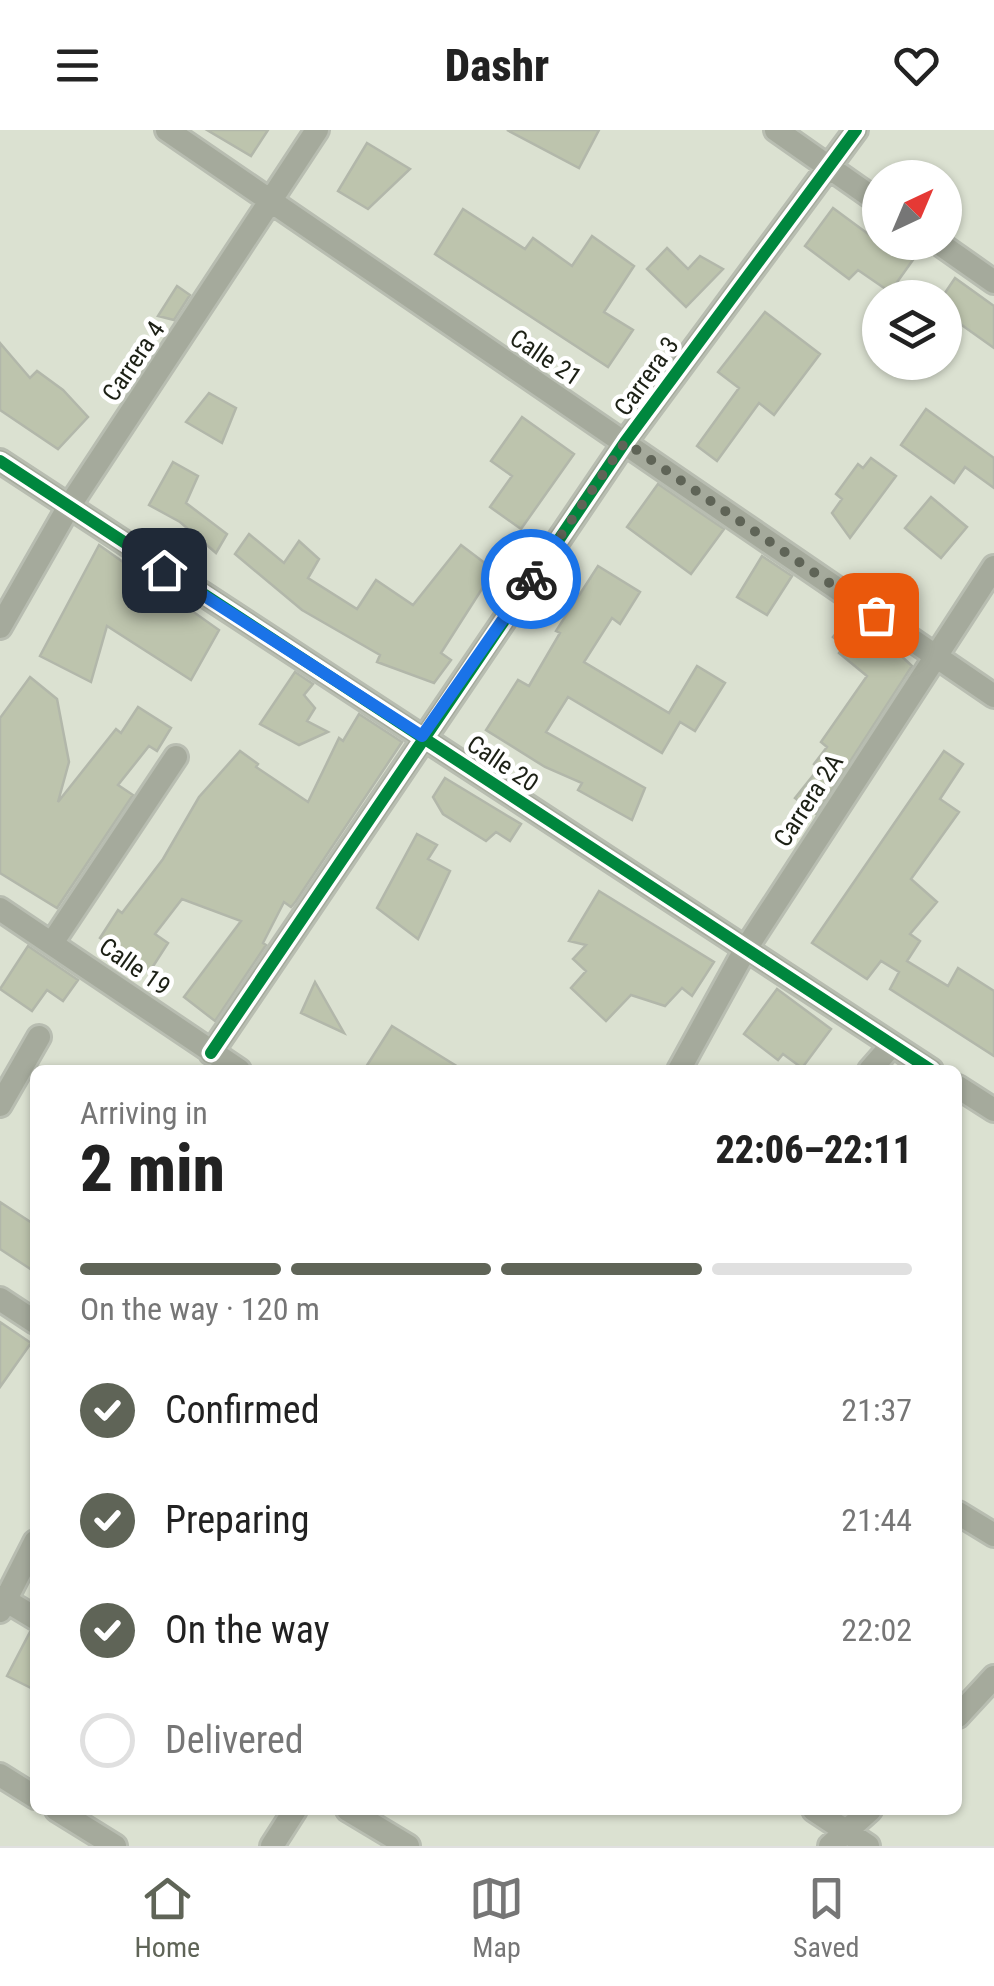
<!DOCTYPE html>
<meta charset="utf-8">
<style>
:root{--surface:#fff;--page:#f2f2f2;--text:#222;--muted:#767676;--line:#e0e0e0;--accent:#5f6457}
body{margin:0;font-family:"Roboto Condensed",sans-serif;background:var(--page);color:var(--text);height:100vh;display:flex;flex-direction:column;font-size:38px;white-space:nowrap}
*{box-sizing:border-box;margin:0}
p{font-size:32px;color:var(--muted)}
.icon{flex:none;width:55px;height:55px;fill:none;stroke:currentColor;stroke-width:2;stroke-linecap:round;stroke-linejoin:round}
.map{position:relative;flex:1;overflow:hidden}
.drawer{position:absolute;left:30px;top:935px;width:932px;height:750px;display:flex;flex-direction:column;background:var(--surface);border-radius:15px;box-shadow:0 2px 8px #0004}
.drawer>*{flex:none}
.needle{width:65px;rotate:44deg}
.controls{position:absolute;left:862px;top:30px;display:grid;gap:20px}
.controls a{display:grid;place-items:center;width:100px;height:100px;border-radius:50%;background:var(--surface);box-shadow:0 2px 8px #0004;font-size:50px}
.pin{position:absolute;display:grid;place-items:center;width:85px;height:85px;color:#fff;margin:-42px;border-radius:20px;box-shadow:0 5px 15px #0006}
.courier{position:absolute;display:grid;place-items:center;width:100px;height:100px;margin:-50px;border:8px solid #1a73e8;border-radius:50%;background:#fff;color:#222;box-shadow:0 2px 12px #0007}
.head em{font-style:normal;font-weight:800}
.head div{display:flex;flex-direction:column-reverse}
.head{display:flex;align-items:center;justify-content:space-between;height:170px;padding:0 50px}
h1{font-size:65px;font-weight:800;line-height:75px}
.bar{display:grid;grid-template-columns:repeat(4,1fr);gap:15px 10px;align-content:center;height:120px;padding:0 50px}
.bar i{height:12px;border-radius:8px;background:var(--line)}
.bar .current{background:var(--accent)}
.bar p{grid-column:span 4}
ol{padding:0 50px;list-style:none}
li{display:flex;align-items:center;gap:30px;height:110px}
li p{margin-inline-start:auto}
li .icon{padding:10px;border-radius:50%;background:var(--accent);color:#fff;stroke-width:4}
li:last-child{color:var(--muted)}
li i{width:55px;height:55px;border:5px solid var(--line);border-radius:50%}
header{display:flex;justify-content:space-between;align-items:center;height:130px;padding:0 50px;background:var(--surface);font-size:45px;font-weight:800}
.menu{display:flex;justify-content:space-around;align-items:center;height:140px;border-top:2px solid var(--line);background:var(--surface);font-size:28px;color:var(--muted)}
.menu a{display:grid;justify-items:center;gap:5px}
.menu .current{color:var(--accent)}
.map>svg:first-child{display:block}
.building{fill:#bdc4ad;stroke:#b2b7aa;stroke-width:2.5}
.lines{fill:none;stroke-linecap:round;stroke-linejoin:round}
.minor-casing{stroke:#b8bdb1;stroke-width:28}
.minor{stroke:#a5aa9c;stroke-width:22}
.cycleway-casing{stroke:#fff;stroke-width:19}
.cycleway{stroke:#00873e;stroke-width:12}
.done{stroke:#5f6457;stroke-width:10;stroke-dasharray:0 18}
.route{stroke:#1a73e8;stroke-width:12}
.labels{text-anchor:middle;stroke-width:9;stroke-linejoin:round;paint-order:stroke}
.street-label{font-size:25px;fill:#1c2015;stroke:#fff}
</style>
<header><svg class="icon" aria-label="menu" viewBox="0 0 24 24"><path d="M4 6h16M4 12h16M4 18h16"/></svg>Dashr<svg class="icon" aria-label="heart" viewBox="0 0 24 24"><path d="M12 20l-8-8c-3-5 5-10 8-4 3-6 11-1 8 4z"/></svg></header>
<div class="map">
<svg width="994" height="1716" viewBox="0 0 994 1716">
<rect width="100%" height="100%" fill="#dbe1d1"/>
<path class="building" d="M 207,0 L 268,0 L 251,26 Z
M 507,0 L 599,0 L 579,38 Z
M 367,13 L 410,39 L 368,79 L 338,61 Z
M 833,78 L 879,112 L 894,112 L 915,127 L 890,162 L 858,140 L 849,149 L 805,116 Z
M 463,79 L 525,119 L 533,108 L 572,136 L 592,106 L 634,136 L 604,182 L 633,200 L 608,237 L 435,124 Z
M 667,118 L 688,139 L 700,126 L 723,139 L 686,177 L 647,139 Z
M 955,148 L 994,176 L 994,218 L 945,183 L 945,163 Z
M 177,156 L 190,165 L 174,190 L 158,186 Z
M 765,182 L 820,224 L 774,285 L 759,273 L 717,331 L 697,316 L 739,258 L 718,242 Z
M 0,213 L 30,248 L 37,241 L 63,260 L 88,287 L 58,319 L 0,280 Z
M 209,263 L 236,278 L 222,313 L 186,292 Z
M 926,279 L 994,328 L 994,358 L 965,337 L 954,353 L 901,315 Z
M 522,287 L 574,324 L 521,399 L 490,377 L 512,346 L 491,331 Z
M 871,328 L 896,346 L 850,408 L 832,383 L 842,369 L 836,364 L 858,334 L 863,338 Z
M 173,332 L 198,346 L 186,373 L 227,404 L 216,423 L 180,392 L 149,375 Z
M 658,354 L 724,399 L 691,444 L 627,397 Z
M 931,367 L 967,397 L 941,428 L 905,398 Z
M 249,404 L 284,433 L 299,411 L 319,429 L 308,448 L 357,479 L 376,450 L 413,475 L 461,415 L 494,440 L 441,523 L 451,530 L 434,553 L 377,532 L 380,525 L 302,480 L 235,424 Z
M 99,415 L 219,500 L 191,550 L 107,496 L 91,552 L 40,526 Z
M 762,426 L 792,446 L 767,485 L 737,467 Z
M 598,436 L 640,462 L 620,494 L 612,488 L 584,532 L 669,583 L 697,536 L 725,553 L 695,601 L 680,592 L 662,623 L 568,567 L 546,602 L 645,658 L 632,690 L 578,660 L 582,653 L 545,637 L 486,600 L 518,550 L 529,556 L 560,503 L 556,501 Z
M 847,489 L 880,506 L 912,536 L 816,684 L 795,668 L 819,638 L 814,634 L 827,617 L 821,612 L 867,546 L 839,523 L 844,516 L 833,507 Z
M 295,542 L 313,554 L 304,565 L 315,578 L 307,591 L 328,602 L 299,615 L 260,594 Z
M 30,547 L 57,569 L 69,632 L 58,672 L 116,599 L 121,603 L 138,577 L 171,598 L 157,621 L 149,616 L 118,655 L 133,665 L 57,778 L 0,743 L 0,588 Z
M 359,584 L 402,612 L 296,771 L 291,777 L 284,772 L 263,813 L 266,815 L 215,891 L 184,867 L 241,791 L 182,769 L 155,804 L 168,813 L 150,841 L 100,808 L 118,780 L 122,783 L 163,729 L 199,667 L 240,621 L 258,634 L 256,637 L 308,672 L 339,608 L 343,611 Z
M 944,621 L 963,634 L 940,669 L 959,682 L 911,749 L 937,772 L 910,804 L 920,811 L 907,831 L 948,856 L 958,838 L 994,861 L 994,926 L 890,859 L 899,842 L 881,831 L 867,849 L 812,813 Z
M 445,648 L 521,694 L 510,711 L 496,702 L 486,711 L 443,684 L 433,667 Z
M 417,704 L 437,715 L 428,729 L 450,741 L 418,809 L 377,778 Z
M 599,761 L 714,832 L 692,866 L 682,858 L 665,876 L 631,865 L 606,891 L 571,858 L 586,841 L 573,829 L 586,815 L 569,811 Z
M 28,816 L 78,850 L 63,871 L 47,860 L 32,881 L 0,859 Z
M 315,852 L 344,903 L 301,883 Z
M 777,859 L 831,899 L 802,938 L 783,924 L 778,930 L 744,904 Z
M 392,896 L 463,940 L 364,940 Z
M 0,1072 L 35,1095 L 35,1142 L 0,1119 Z
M 0,1192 L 31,1213 L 0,1257 Z
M 30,1502 L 35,1503 L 35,1560 L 7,1546 Z"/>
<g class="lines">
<defs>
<path id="minor" d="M 167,0 L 994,566
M 776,0 L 880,73
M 937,112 L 994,152
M 0,331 L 931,940
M 0,497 L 68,378 L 317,0
M 0,779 L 239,940
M 52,813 L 176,627
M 211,923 L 625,312 L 856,0
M 679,940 L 745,820 L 994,437
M 870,940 L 892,915
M 958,957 L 994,980
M 0,975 L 39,907
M 0,1169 L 35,1192
M 958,1383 L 994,1405
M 0,1467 L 35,1488
M 0,1481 L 35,1412
M 958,1586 L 994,1547
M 0,1645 L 35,1667
M 57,1680 L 115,1716
M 348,1680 L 408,1716
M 814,1680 L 868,1716
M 272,1716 L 295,1680
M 830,1716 L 870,1680"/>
</defs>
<use href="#minor" class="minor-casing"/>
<use href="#minor" class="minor"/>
<defs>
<path id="cycleway" d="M 0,331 L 931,940
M 211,923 L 625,312 L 856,0"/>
</defs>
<use href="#cycleway" class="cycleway-casing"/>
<use href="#cycleway" class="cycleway"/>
</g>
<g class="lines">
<path class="done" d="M 531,449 L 625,312 L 876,485"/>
<path class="route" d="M 164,440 L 422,606 L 531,449"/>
</g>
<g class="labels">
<g class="street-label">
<text transform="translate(546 227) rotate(34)" y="9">Calle 21</text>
<text transform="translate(133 231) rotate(-56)" y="9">Carrera 4</text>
<text transform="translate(646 246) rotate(-54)" y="9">Carrera 3</text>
<text transform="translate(503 633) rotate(34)" y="9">Calle 20</text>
<text transform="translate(808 670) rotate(-57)" y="9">Carrera 2A</text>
<text transform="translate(135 836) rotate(35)" y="9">Calle 19</text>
</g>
</g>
</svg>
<div class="controls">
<a><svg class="needle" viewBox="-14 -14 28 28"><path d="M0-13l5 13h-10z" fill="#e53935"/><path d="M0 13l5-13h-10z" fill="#767676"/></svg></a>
<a><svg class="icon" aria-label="layers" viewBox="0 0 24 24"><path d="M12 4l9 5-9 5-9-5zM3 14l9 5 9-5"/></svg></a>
</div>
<div class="pin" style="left:876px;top:485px;background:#ea580c"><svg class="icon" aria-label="bag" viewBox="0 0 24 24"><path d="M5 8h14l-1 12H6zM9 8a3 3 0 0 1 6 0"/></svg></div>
<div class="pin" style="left:164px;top:440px;background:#1f2937"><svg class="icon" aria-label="home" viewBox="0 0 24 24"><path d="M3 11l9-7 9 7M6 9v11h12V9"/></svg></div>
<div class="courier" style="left:531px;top:449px"><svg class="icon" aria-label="bike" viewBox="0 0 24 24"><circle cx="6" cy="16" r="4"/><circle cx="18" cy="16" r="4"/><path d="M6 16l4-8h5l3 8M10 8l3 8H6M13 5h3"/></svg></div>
<section class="drawer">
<div class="head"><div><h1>2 min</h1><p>Arriving in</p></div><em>22:06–22:11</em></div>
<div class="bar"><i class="current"></i><i class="current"></i><i class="current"></i><i></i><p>On the way · 120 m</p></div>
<ol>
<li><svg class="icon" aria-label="check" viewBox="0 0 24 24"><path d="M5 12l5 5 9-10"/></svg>Confirmed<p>21:37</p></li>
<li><svg class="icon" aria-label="check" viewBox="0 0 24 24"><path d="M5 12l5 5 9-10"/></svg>Preparing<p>21:44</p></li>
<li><svg class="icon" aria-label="check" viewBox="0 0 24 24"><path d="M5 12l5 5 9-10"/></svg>On the way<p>22:02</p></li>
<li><i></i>Delivered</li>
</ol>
</section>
</div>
<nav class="menu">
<a class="current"><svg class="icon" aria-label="home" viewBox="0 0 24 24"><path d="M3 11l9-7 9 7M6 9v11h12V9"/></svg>Home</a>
<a><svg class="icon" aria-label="map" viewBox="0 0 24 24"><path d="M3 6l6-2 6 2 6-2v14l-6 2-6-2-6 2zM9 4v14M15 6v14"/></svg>Map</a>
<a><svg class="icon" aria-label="saved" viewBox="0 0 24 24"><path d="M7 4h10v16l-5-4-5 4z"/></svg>Saved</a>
</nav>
